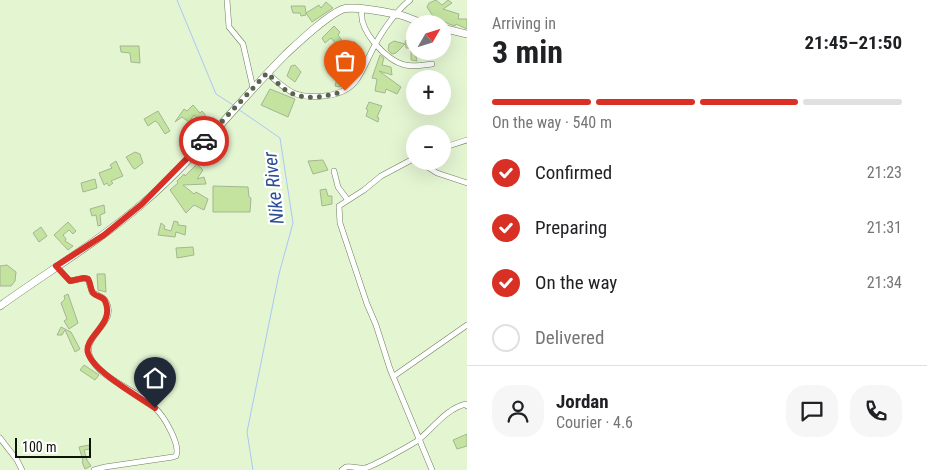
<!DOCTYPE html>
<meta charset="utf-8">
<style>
:root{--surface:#fff;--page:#f6f6f6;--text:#202124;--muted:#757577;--line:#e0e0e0;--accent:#d93025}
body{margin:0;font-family:"Roboto Condensed",sans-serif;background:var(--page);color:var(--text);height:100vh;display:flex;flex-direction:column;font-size:19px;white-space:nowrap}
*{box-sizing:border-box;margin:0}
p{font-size:16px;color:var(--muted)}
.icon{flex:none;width:28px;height:28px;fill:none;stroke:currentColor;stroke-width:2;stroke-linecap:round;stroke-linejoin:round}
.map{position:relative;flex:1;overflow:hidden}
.details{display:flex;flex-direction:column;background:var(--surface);width:460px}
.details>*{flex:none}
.needle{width:32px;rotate:51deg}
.buttons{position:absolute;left:406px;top:15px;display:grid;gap:10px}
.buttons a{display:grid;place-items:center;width:45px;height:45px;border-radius:50%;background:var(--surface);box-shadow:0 5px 20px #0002;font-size:25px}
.scale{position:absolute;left:15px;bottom:12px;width:76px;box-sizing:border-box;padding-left:5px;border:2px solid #0f1408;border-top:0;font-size:14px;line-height:18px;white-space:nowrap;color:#0f1408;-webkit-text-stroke:4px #fff;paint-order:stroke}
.pin{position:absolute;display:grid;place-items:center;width:42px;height:42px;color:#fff;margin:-51px -21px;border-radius:50% 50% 50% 0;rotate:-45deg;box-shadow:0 0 5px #0007}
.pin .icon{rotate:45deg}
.courier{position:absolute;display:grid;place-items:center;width:50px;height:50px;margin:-25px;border:4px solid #d93025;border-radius:50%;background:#fff;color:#222;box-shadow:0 1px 6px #0007}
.head em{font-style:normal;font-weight:700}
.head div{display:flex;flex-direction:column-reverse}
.head{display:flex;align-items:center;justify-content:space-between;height:85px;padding:0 25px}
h1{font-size:32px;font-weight:700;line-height:38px}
.bar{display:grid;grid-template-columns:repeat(4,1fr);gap:8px 5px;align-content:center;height:60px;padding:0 25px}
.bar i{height:6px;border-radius:4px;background:var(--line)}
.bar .on{background:var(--accent)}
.bar p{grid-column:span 4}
.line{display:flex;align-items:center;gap:12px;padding:0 25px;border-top:1px solid var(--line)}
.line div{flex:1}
.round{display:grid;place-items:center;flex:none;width:52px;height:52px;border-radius:20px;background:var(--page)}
ol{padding:0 25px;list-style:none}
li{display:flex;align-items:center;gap:15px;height:55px}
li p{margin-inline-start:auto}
li .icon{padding:5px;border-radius:50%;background:var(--accent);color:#fff;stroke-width:4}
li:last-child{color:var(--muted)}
li i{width:28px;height:28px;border:2px solid var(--line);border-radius:50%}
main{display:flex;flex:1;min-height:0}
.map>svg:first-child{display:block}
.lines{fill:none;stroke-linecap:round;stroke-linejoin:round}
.stream{stroke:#abc6f8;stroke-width:1}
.building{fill:#c4e39f;stroke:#a5b594}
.minor-casing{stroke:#6f7e5e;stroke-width:6}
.tertiary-casing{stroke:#6f7e5e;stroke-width:8}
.minor{stroke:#fff;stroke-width:5}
.tertiary{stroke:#fff;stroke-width:7}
.done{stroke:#5a634f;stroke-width:5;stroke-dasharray:0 9}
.route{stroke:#d93025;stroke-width:6}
.labels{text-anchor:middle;stroke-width:4.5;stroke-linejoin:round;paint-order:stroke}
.water-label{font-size:19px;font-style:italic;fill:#2c4e97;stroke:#fff}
</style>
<main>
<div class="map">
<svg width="467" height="470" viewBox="0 0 467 470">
<rect width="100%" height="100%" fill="#e4f5d2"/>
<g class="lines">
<path class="stream" d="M 177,0 L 216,94 L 233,105
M 238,109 L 280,138 L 293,223 L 279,274 L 247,432 L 253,470"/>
</g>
<path class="building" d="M 436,0 L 442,5 L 448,0 L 452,3 L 443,9 L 459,14 L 458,19 L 467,19 L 467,29 L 456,24 L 455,26 L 449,24 L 433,16 L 427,7 L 429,3 Z
M 326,2 L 333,8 L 312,22 L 306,13 L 306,15 L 301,16 L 300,13 L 293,13 L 291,6 L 305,6 L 306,13 L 319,5 L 321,8 Z
M 334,26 L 340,32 L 338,35 L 343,42 L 337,45 L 331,38 L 325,43 L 322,38 Z
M 412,39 L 414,47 L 417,61 L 411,60 L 411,48 L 406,48 L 405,41 Z
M 394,41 L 405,44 L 396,53 L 392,54 L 388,50 L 389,44 Z
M 355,42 L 358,52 L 350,57 L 344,51 L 349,43 Z
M 120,46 L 139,46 L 140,63 L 131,62 L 130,53 L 121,52 Z
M 380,55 L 384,58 L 382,65 L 391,67 L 392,75 L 379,71 L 401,87 L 397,94 L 386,89 L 385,93 L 375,91 L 377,79 L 372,78 Z
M 295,65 L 301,72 L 295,82 L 287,76 L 291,66 Z
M 340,68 L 352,74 L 351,80 L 345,78 L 340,87 L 335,86 Z
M 270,89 L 295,99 L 288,117 L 261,105 Z
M 369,102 L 382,106 L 377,117 L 379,118 L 378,122 L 366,116 L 368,110 L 366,109 Z
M 193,105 L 200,113 L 202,111 L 206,116 L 201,121 L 194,115 L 189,122 L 182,117 L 175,122 L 184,109 L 187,111 Z
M 158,111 L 170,131 L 165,134 L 158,123 L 155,121 L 148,126 L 144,119 Z
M210 151a6 6 0 1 1 12 0a6 6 0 1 1-12 0Z
M 135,152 L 140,154 L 143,163 L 135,169 L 133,168 L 126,157 Z
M 323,160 L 328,170 L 313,174 L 308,161 Z
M 116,161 L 123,176 L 111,181 L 113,183 L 109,186 L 107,183 L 104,185 L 99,173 L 112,168 L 110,165 Z
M 197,164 L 203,170 L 197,179 L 204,177 L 206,184 L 183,185 L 194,194 L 196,192 L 208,199 L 204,210 L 194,205 L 186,213 L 170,190 L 178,183 L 177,181 L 184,174 L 185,176 Z
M 95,179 L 97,188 L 83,192 L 81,183 Z
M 213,186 L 248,187 L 249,197 L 251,198 L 250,212 L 213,212 Z
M 326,189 L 328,196 L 332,196 L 332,204 L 322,206 L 320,190 Z
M 104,205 L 105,213 L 100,215 L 101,225 L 98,226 L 96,215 L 92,216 L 90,209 Z
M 174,221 L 178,222 L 178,225 L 186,226 L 185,235 L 176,232 L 175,237 L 158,235 L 161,223 L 165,226 L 164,229 L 171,231 Z
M 68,222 L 76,231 L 73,234 L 69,230 L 63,235 L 66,239 L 65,241 L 73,246 L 68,250 L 54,235 Z
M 41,227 L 47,236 L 39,242 L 33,233 Z
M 193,247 L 194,255 L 177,258 L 176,248 Z
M 7,265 L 16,272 L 15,281 L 11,286 L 0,286 L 0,266 Z
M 97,274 L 105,274 L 106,292 L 98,290 Z
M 68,294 L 78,323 L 69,329 L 64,321 L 67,319 L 61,303 L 65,299 L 64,296 Z
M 61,327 L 71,332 L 80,349 L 75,352 L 65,330 L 62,335 L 57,335 Z
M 84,365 L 99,375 L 95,380 L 80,370 Z
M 467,434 L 467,446 L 457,449 L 453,440 Z
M 89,445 L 90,449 L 84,450 L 87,460 L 91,466 L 85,469 L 82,462 L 83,461 L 79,447 Z"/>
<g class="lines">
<defs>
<path id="minor" d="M 227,0 L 229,27 L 243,44 L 253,88
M 362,10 C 358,30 386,61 405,65 C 413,67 424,65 432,64
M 267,73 C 288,91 294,99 324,96 C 335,95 347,91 355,82 C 363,72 368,57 375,45 C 382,31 397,10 410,0
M 442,148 L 467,140
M 415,158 L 381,176 L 364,190 L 339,206 L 340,223 L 367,304 L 376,325 L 390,369 L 432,470
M 418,161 L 437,173 L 467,183
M 334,171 L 338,187 L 347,199
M 56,266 L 70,281 L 84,278 L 88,279 L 92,292 C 96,295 102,296 105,300 C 123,328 64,337 101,371 C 117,385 140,393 155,408 C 164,416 181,445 176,456 L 173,457 L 105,467 L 94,470
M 394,376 L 467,325
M 0,438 L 17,460 L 22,470
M 342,470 L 346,467 C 353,466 359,469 365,468 C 372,467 409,446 417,441 C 433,429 445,409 466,404 L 467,406"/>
<path id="tertiary" d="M 442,28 L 467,34
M 0,306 C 47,272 98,242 142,204 C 195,159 237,103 286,54 C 300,41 326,16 343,9 C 352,6 385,12 395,14 C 405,15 415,21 424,24"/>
</defs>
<use href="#minor" class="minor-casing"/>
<use href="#tertiary" class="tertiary-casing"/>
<use href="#minor" class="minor"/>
<use href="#tertiary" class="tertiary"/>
</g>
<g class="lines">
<path class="done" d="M 204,141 L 267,73 C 274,79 282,89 291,93 C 308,101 328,96 345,91"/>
<path class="route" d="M 155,408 C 139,397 93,371 88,353 C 83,337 116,324 105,301 C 103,296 96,297 93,293 C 90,289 91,283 88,279 L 84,278 L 70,281 L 56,266 L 104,235 L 142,204 L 204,141"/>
</g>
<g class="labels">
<g class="water-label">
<text transform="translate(273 188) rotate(-96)" y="7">Nike River</text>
</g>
</g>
</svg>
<div class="buttons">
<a><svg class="needle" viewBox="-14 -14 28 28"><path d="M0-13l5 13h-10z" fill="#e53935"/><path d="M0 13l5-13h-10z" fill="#757577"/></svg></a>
<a>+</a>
<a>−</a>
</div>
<div class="scale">100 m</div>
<div class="pin" style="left:345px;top:91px;background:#ea580c"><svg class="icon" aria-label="bag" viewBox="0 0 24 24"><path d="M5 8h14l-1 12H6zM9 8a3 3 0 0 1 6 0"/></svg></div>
<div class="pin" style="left:155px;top:408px;background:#1f2937"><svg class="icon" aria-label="home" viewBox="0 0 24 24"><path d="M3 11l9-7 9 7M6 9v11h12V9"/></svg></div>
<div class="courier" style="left:204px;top:141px"><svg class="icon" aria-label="car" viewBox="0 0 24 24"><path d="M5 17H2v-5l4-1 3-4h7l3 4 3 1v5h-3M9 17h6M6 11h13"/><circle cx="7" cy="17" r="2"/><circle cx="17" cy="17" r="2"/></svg></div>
</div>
<section class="details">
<div class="head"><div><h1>3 min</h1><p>Arriving in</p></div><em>21:45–21:50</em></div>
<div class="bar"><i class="on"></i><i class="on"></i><i class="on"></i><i></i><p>On the way · 540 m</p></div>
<ol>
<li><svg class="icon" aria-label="check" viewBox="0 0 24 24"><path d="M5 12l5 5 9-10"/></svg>Confirmed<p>21:23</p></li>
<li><svg class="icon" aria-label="check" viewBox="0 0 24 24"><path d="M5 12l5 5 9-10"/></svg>Preparing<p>21:31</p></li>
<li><svg class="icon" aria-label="check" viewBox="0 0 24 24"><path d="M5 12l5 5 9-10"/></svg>On the way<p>21:34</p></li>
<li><i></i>Delivered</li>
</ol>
<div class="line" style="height:90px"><a class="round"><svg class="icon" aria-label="person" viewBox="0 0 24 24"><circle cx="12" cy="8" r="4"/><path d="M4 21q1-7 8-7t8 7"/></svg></a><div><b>Jordan</b><p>Courier · 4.6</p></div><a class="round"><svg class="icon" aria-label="chat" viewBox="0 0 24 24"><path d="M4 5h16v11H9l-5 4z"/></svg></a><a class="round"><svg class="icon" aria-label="phone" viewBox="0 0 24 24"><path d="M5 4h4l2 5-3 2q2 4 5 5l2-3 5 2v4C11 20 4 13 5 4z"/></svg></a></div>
</section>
</main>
